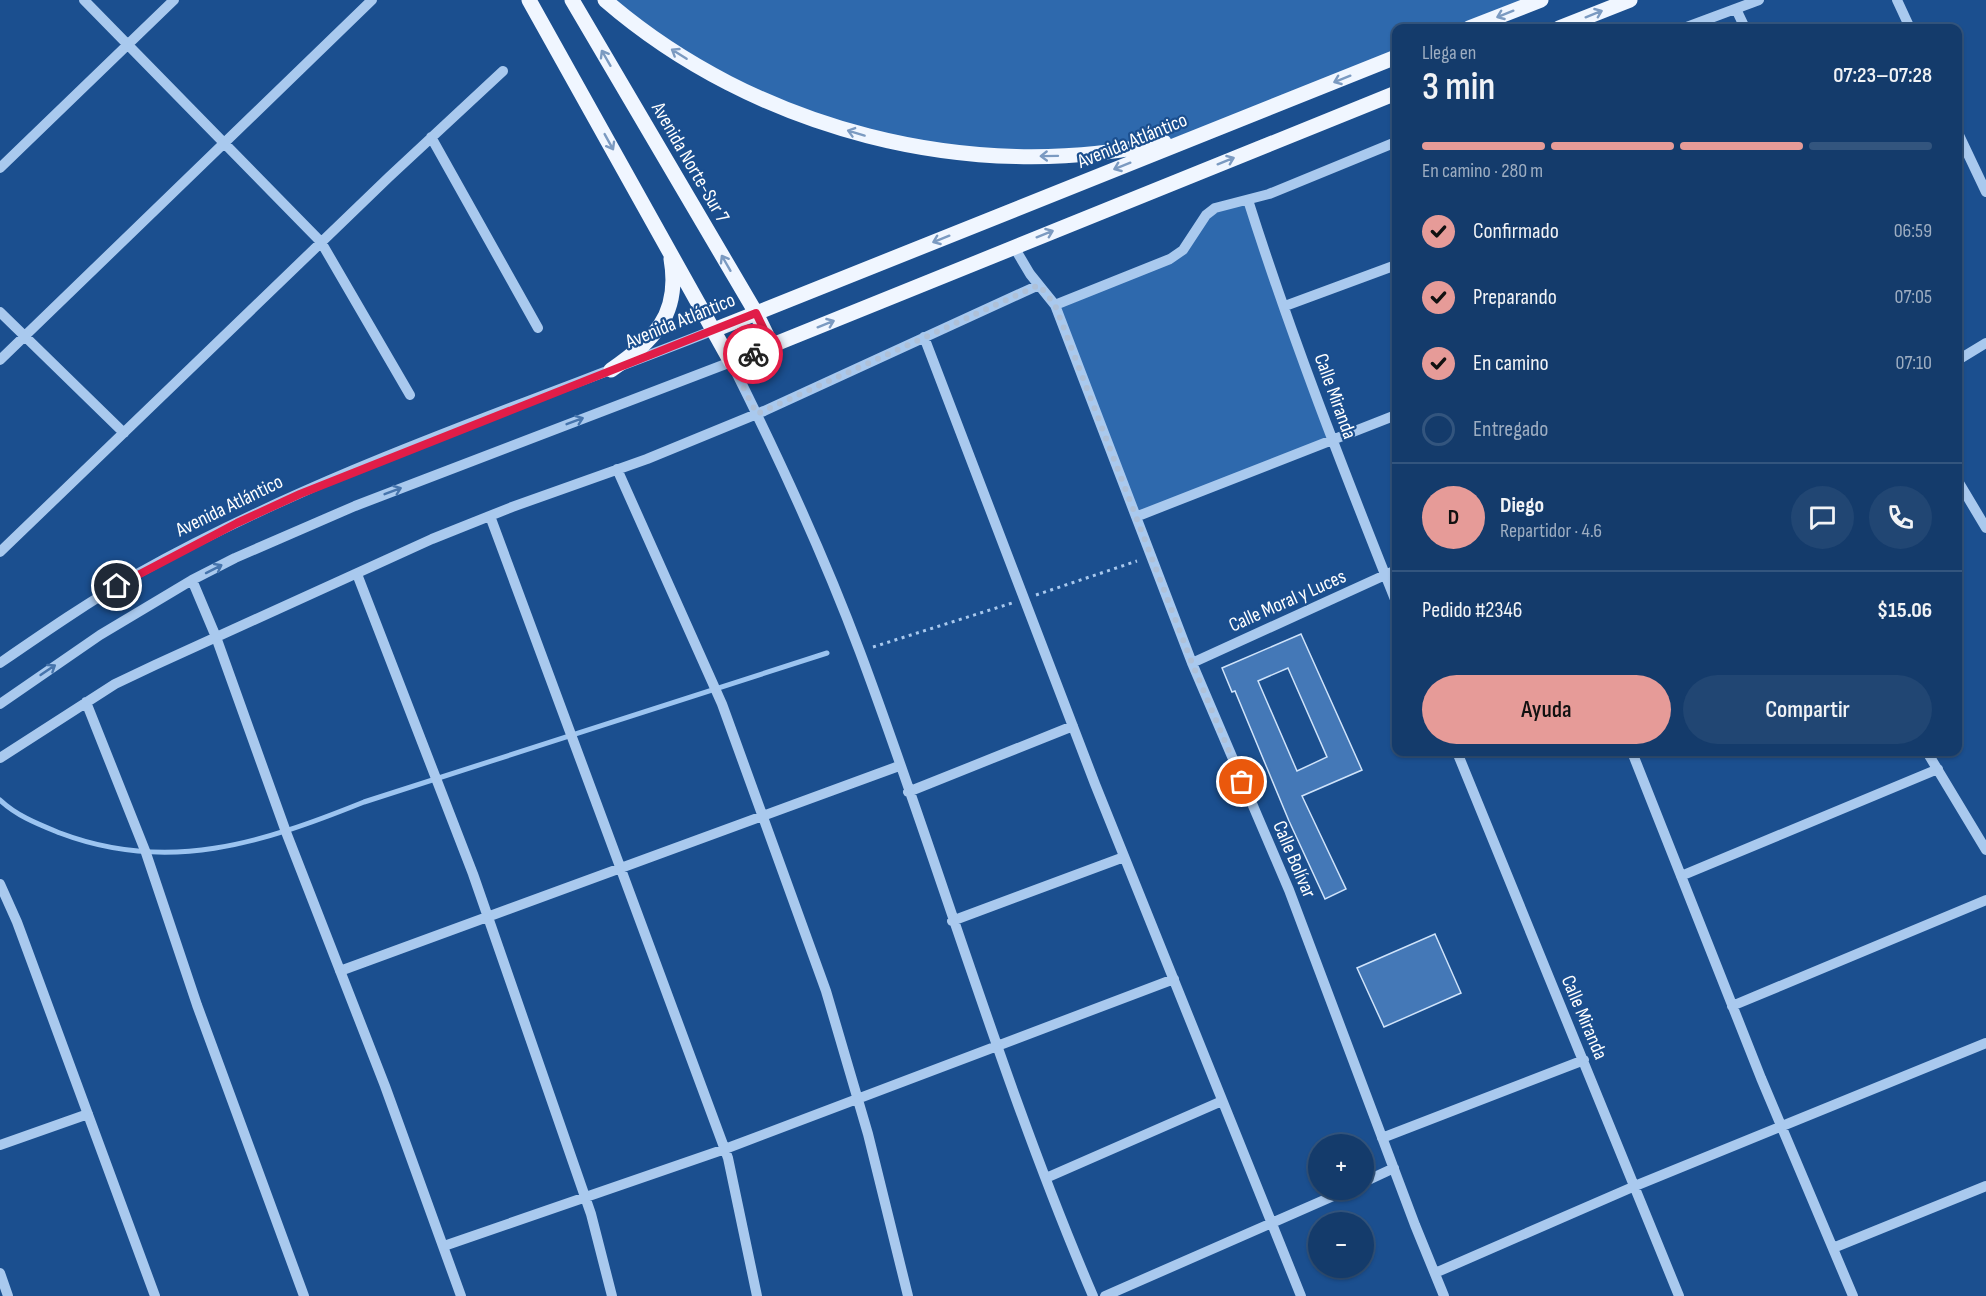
<!DOCTYPE html>
<html lang="es">
<meta charset="utf-8">
<style>
:root{--surface:#143b6b;--page:#214673;--text:#f1f3f6;--muted:#9dadc1;--line:#33557e;--accent:#e69b98}
body{margin:0;font-family:"Sofia Sans Condensed",sans-serif;background:var(--page);color:var(--text);height:100vh;display:flex;flex-direction:column;font-size:22px;white-space:nowrap}
*{box-sizing:border-box;margin:0}
p{font-size:20px;color:var(--muted)}
.icon{flex:none;width:33px;height:33px;fill:none;stroke:currentColor;stroke-width:2;stroke-linecap:round;stroke-linejoin:round}
.map{position:relative;flex:1;overflow:hidden}
.drawer{position:absolute;left:1392px;top:24px;width:570px;height:732px;display:flex;flex-direction:column;background:var(--surface);border-radius:12px;box-shadow:0 2px 4px #0004,0 0 0 2px var(--line)}
.drawer>*{flex:none}
.buttons{position:absolute;left:1308px;top:1134px;display:grid;gap:12px}
.buttons a{display:grid;place-items:center;width:66px;height:66px;border-radius:50%;background:var(--surface);box-shadow:0 2px 4px #0004,0 0 0 2px var(--line);font-size:30px}
.pin{position:absolute;display:grid;place-items:center;width:51px;height:51px;color:#fff;margin:-26px;border:3px solid #fff;border-radius:50%;box-shadow:0 2px 6px #0007}
.courier{position:absolute;display:grid;place-items:center;width:60px;height:60px;margin:-30px;border:4px solid #e11d48;border-radius:50%;background:#fff;color:#222;box-shadow:0 2px 8px #0007}
.headline em{font-style:normal;font-weight:600}
.headline div{display:flex;flex-direction:column-reverse}
.headline{display:flex;align-items:center;justify-content:space-between;height:102px;padding:0 30px}
h1{font-size:39px;font-weight:600;line-height:45px}
.bar{display:grid;grid-template-columns:repeat(4,1fr);gap:9px 6px;align-content:center;height:72px;padding:0 30px}
.bar i{height:8px;border-radius:4px;background:var(--line)}
.bar .current{background:var(--accent)}
.bar p{grid-column:span 4}
.line{display:flex;align-items:center;gap:15px;padding:0 30px;border-top:2px solid var(--line)}
.line div{flex:1}
.round{display:grid;place-items:center;flex:none;width:63px;height:63px;border-radius:32px;background:var(--page)}
ol{padding:0 30px;list-style:none}
li{display:flex;align-items:center;gap:18px;height:66px}
li p{margin-inline-start:auto}
li .icon{padding:6px;border-radius:50%;background:var(--accent);color:#111;stroke-width:4}
li:last-child{color:var(--muted)}
li i{width:33px;height:33px;border:3px solid var(--line);border-radius:50%}
.action{display:flex;gap:12px;margin-top:auto;padding:12px 30px}
.action a{flex:1;height:69px;border-radius:36px;background:var(--accent);color:#111;font-size:24px;font-weight:600;line-height:69px;text-align:center}
.action a+a{background:var(--page);color:var(--text)}
.map>svg:first-child{display:block}
.green{fill:#2e69ad}
.lines{fill:none;stroke-linecap:round;stroke-linejoin:round}
.stream{stroke:#9cc4f0;stroke-width:5}
.building{fill:#4478b7;stroke:#cfe3fa;stroke-width:1.5;fill-rule:evenodd}
.path{stroke:#a9c9ee;stroke-width:3;stroke-dasharray:3 4.5;stroke-linecap:butt}
.minor{stroke:#a9c9ee;stroke-width:10}
.major{stroke:#f0f6ff;stroke-width:15}
.oneway{stroke:#7b9ac1}
.oneway2{stroke:#4674ac}
.done{stroke:#afc1d8;stroke-width:6;stroke-dasharray:0 10.8}
.route{stroke:#e11d48;stroke-width:8}
.labels{text-anchor:middle;stroke-width:4.5;stroke-linejoin:round;paint-order:stroke}
.street-label{font-size:20px;fill:#fff;stroke:#1b4f8f}
</style>
<div class="map">
<svg width="1986" height="1296" viewBox="0 0 1986 1296">
<rect width="100%" height="100%" fill="#1b4f8f"/>
<path class="green" d="M 605,0 L 1541,0 L 1469,28 L 1396,28 L 1396,57 L 1211,131 L 1151,145 L 1067,155 L 914,146 L 762,99 Z
M 1248,200 L 1334,440 L 1138,516 L 1055,305 L 1170,259 L 1206,215 Z"/>
<g class="lines">
<path class="stream" d="M 0,800 C 17,816 38,824 60,833 C 168,874 262,843 364,802 L 827,653"/>
</g>
<path class="building" d="M 1301,634 L 1362,770 L 1302,796 L 1346,889 L 1325,899 L 1289,821 L 1235,691 L 1232,692 L 1222,668 ZM 1288,668 L 1327,757 L 1297,771 L 1258,681 Z
M 1435,934 L 1461,993 L 1384,1027 L 1357,968 Z"/>
<g class="lines">
<path class="path" d="M 1036,595 L 1137,561
M 873,647 L 1012,603"/>
<path class="minor" d="M 84,0 L 321,242 L 410,395
M 1897,0 L 1910,28
M 1736,9 L 1745,28
M 1684,28 L 1759,0
M 1958,133 L 1986,192
M 431,137 L 538,328
M 0,168 L 174,0
M 1248,200 C 1291,336 1343,469 1396,602
M 1014,247 L 1030,274 L 1055,305 L 1192,663 L 1289,890 L 1415,1225 L 1444,1296
M 1055,305 L 1170,259 L 1183,250 L 1206,215 L 1215,208 L 1269,194 L 1396,142
M 1285,306 L 1396,265
M 0,312 L 124,433
M 924,337 L 1095,784 L 1301,1296
M 0,360 L 372,0
M 1958,360 L 1986,343
M 617,469 L 722,704 L 826,991 L 868,1134 L 908,1296
M 1958,481 L 1986,528
M 490,516 L 728,1158 L 757,1296
M 1138,516 L 1396,415
M 0,552 L 389,177 L 503,71
M 357,574 L 473,874 L 591,1214 L 612,1296
M 192,580 L 216,637 L 286,832 L 385,1086 L 461,1296
M 0,663 C 45,632 90,601 137,574 C 319,472 521,406 714,330
M 1192,663 L 1396,570
M 86,702 L 146,853 L 197,1005 L 304,1296
M 0,704 L 100,635 L 192,580 L 235,558 L 355,506 L 731,362 C 778,456 823,553 860,652 C 940,866 1003,1086 1093,1296
M 1457,752 L 1679,1296
M 1632,752 L 1761,1078 L 1853,1296
M 1927,752 L 1986,850
M 0,758 L 115,684 L 155,665 L 432,539 L 512,507 L 647,459 L 764,411 L 1039,285
M 908,792 L 1073,726
M 1681,876 L 1938,769
M 0,884 L 17,922 L 155,1296
M 952,921 L 1124,857
M 340,971 L 899,766
M 1732,1006 L 1986,900
M 1382,1138 L 1584,1060
M 0,1145 L 88,1114
M 1046,1178 L 1222,1101
M 1364,1182 L 1394,1168
M 444,1246 L 725,1149 L 1174,979
M 1833,1248 L 1986,1186
M 0,1273 L 8,1296
M 1435,1273 L 1635,1186 L 1986,1043
M 1105,1296 L 1347,1190"/>
<path class="major" d="M 529,0 L 731,362 L 1396,93
M 572,0 L 756,313 L 772,346
M 605,0 C 754,129 971,186 1164,142
M 1469,28 L 1541,0
M 1559,28 L 1630,0
M 714,330 L 1396,57
M 611,370 C 653,341 681,315 671,259"/>
</g>
<defs><path id="oneway-shaft" d="M-6 0H5M1.5-3L5.5 0L1.5 3" fill="none" stroke-width="1.6" stroke-linecap="round" stroke-linejoin="round" transform="scale(1.5)"/></defs>
<g class="oneway">
<use href="#oneway-shaft" transform="translate(1505 14) rotate(158)"/>
<use href="#oneway-shaft" transform="translate(1594 14) rotate(-22)"/>
<use href="#oneway-shaft" transform="translate(679 54) rotate(-148)"/>
<use href="#oneway-shaft" transform="translate(606 58) rotate(-120)"/>
<use href="#oneway-shaft" transform="translate(1342 79) rotate(158)"/>
<use href="#oneway-shaft" transform="translate(856 133) rotate(-163)"/>
<use href="#oneway-shaft" transform="translate(609 142) rotate(61)"/>
<use href="#oneway-shaft" transform="translate(1049 156) rotate(179)"/>
<use href="#oneway-shaft" transform="translate(1226 161) rotate(-22)"/>
<use href="#oneway-shaft" transform="translate(1122 166) rotate(158)"/>
<use href="#oneway-shaft" transform="translate(1045 234) rotate(-22)"/>
<use href="#oneway-shaft" transform="translate(941 239) rotate(158)"/>
<use href="#oneway-shaft" transform="translate(726 263) rotate(-120)"/>
<use href="#oneway-shaft" transform="translate(826 324) rotate(-22)"/>
</g>
<g class="oneway2">
<use href="#oneway-shaft" transform="translate(575 421) rotate(-21)"/>
<use href="#oneway-shaft" transform="translate(393 491) rotate(-21)"/>
<use href="#oneway-shaft" transform="translate(214 569) rotate(-27)"/>
<use href="#oneway-shaft" transform="translate(48 670) rotate(-34)"/>
</g>
<g class="lines">
<path class="done" d="M 753,354 L 730,362 L 757,414 L 1039,285 L 1055,305 L 1192,663 L 1242,782"/>
<path class="route" d="M 117,586 L 237,523 L 300,494 L 756,313 L 772,346 L 753,354"/>
</g>
<g class="labels">
<g class="street-label">
<text transform="translate(1132 140) rotate(-22)" y="7">Avenida Atlántico</text>
<text transform="translate(691 162) rotate(60)" y="7">Avenida Norte-Sur 7</text>
<text transform="translate(680 320) rotate(-22)" y="7">Avenida Atlántico</text>
<text transform="translate(1336 396) rotate(70)" y="7">Calle Miranda</text>
<text transform="translate(229 505) rotate(-26)" y="7">Avenida Atlántico</text>
<text transform="translate(1287 600) rotate(-24)" y="7">Calle Moral y Luces</text>
<text transform="translate(1295 859) rotate(67)" y="7">Calle Bolívar</text>
<text transform="translate(1585 1017) rotate(67)" y="7">Calle Miranda</text>
</g>
</g>
</svg>
<div class="buttons">
<a>+</a>
<a>−</a>
</div>
<div class="pin" style="left:1242px;top:782px;background:#ea580c"><svg class="icon" aria-label="bag" viewBox="0 0 24 24"><path d="M5 8h14l-1 12H6zM9 8a3 3 0 0 1 6 0"/></svg></div>
<div class="pin" style="left:117px;top:586px;background:#1f2937"><svg class="icon" aria-label="home" viewBox="0 0 24 24"><path d="M3 11l9-7 9 7M6 9v11h12V9"/></svg></div>
<div class="courier" style="left:753px;top:354px"><svg class="icon" aria-label="bike" viewBox="0 0 24 24"><circle cx="6" cy="16" r="4"/><circle cx="18" cy="16" r="4"/><path d="M6 16l4-8h5l3 8M10 8l3 8H6M13 5h3"/></svg></div>
<section class="drawer">
<div class="headline"><div><h1>3 min</h1><p>Llega en</p></div><em>07:23–07:28</em></div>
<div class="bar"><i class="current"></i><i class="current"></i><i class="current"></i><i></i><p>En camino · 280 m</p></div>
<ol>
<li><svg class="icon" aria-label="check" viewBox="0 0 24 24"><path d="M5 12l5 5 9-10"/></svg>Confirmado<p>06:59</p></li>
<li><svg class="icon" aria-label="check" viewBox="0 0 24 24"><path d="M5 12l5 5 9-10"/></svg>Preparando<p>07:05</p></li>
<li><svg class="icon" aria-label="check" viewBox="0 0 24 24"><path d="M5 12l5 5 9-10"/></svg>En camino<p>07:10</p></li>
<li><i></i>Entregado</li>
</ol>
<div class="line" style="height:108px"><b class="round" style="background:var(--accent);color:#111">D</b><div><b>Diego</b><p>Repartidor · 4.6</p></div><a class="round"><svg class="icon" aria-label="chat" viewBox="0 0 24 24"><path d="M4 5h16v11H9l-5 4z"/></svg></a><a class="round"><svg class="icon" aria-label="phone" viewBox="0 0 24 24"><path d="M5 4h4l2 5-3 2q2 4 5 5l2-3 5 2v4C11 20 4 13 5 4z"/></svg></a></div>
<div class="line" style="height:78px"><div>Pedido #2346</div><b>$15.06</b></div>
<div class="action"><a>Ayuda</a><a>Compartir</a></div>
</section>
</div>
